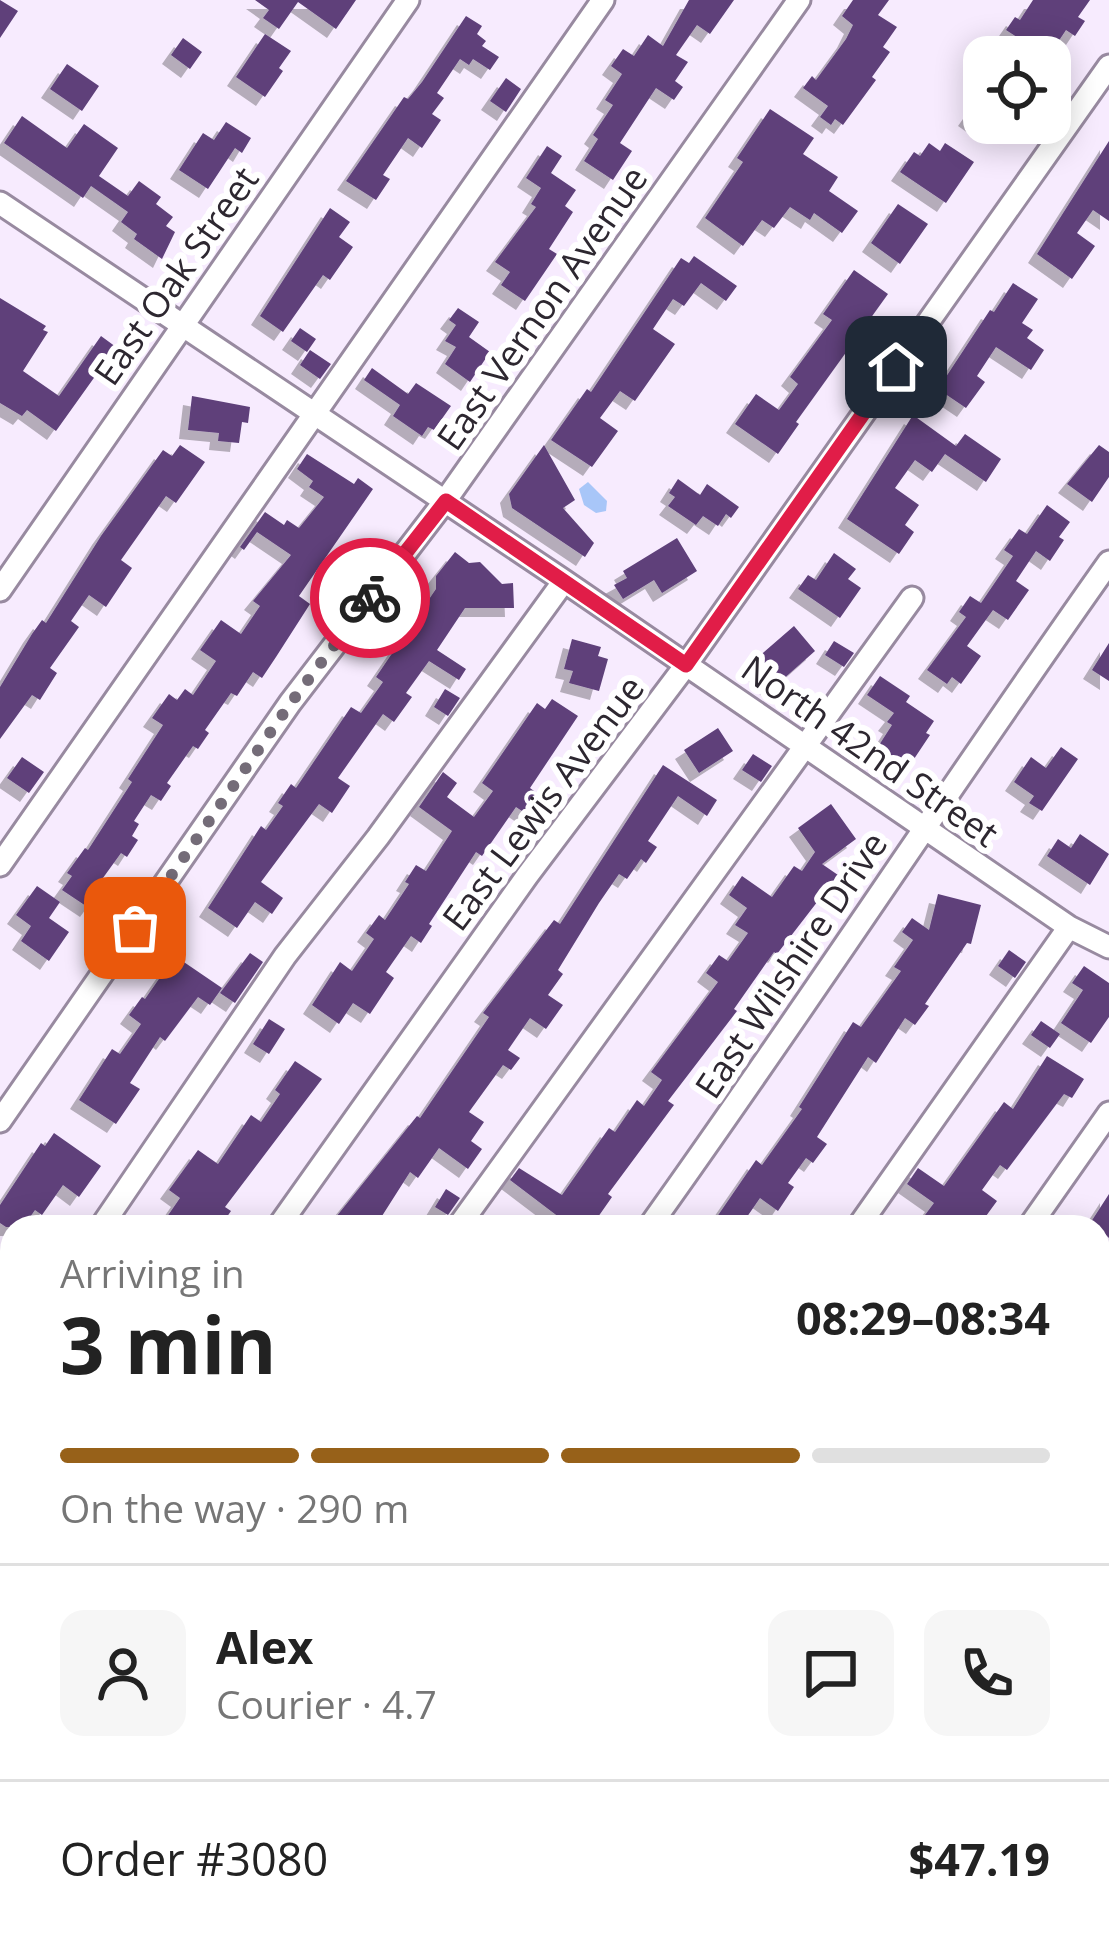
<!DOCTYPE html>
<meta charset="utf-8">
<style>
:root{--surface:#fff;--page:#f6f6f6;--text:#222;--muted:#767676;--line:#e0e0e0;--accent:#976119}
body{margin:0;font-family:"Open Sans",sans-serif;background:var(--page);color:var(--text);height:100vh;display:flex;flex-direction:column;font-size:45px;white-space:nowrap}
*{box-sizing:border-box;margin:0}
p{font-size:39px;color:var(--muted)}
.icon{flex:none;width:66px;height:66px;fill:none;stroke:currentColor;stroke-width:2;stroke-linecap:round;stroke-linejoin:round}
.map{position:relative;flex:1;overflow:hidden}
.details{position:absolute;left:0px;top:1215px;width:1110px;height:747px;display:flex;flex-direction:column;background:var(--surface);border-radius:36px 36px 0 0;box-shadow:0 6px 30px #0003}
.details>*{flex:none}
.fabs{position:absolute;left:963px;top:36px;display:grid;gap:24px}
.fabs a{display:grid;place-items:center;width:108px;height:108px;border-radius:24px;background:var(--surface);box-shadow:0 6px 30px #0003;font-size:60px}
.pin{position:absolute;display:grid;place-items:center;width:102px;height:102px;color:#fff;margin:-51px;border-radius:24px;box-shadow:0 6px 18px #0006}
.courier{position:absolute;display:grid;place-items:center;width:120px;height:120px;margin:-60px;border:9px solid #e11d48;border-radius:50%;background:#fff;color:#222;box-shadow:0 3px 15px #0007}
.overview em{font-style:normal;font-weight:700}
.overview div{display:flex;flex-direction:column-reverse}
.overview{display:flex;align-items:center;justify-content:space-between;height:204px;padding:0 60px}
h1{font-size:78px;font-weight:700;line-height:90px}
.bar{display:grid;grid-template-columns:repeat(4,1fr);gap:18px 12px;align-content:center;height:144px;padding:0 60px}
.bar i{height:15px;border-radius:9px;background:var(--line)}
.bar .selected{background:var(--accent)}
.bar p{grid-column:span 4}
.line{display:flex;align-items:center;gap:30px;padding:0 60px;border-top:3px solid var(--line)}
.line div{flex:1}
.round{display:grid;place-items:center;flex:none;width:126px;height:126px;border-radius:24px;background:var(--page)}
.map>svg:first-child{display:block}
.water{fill:#a8c6f8}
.building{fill:#5e417a;filter:url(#shadow)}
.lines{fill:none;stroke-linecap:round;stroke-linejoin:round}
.minor-casing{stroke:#988aa0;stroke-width:27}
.major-casing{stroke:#656e40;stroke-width:33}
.minor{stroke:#fff;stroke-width:21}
.major{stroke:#b5bf91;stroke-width:27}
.done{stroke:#746c78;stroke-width:12;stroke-dasharray:0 21.6}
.route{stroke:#e11d48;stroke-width:15}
.labels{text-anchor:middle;stroke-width:12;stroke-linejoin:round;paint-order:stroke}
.street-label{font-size:36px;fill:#2d2730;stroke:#fff}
</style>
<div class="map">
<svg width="1109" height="1960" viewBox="0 0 1109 1960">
<defs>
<filter id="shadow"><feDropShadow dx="-9" dy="9" stdDeviation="0" flood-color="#0004"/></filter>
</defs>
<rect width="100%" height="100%" fill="#f7ebfe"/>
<path class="water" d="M 588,482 L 607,501 L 606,511 L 596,513 L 584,505 L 579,489 Z"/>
<path class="building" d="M 0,0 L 18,11 L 0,38 Z
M 255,0 L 356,0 L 336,29 L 298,2 L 279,29 L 263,18 L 269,10 Z
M 689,0 L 734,0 L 710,34 L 697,25 L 676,55 L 688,62 L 675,81 L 683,87 L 674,100 L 656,88 L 620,143 L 632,151 L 613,180 L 584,161 L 598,139 L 593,135 L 613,105 L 605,100 L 622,74 L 611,66 L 623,49 L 634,56 L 648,35 L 663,46 Z
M 853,0 L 889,0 L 878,15 L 897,27 L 883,47 L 890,52 L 872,77 L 876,80 L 843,125 L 835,119 L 831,125 L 820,117 L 828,106 L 803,88 L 812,76 L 816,80 L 846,39 L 853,25 L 842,16 Z
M 1033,0 L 1090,0 L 1078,17 L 1085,21 L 1075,36 L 1066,30 L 1048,57 L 1006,30 L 1015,17 L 1020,20 Z
M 466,16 L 482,26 L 477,34 L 486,41 L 482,46 L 499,57 L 490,70 L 473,59 L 469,65 L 460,59 L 437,93 L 444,98 L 432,114 L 441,120 L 422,148 L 408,138 L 383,175 L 390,179 L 376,200 L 346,181 L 404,97 L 408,99 L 422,82 Z
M 265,34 L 291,51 L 279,68 L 283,71 L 265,97 L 236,77 Z
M 183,38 L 202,52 L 190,69 L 171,55 Z
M 67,64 L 99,86 L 82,111 L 50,89 Z
M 506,78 L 521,89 L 506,112 L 490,101 Z
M 984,93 L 984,129 L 967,117 Z
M 770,109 L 814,138 L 803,154 L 838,177 L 829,191 L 858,211 L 842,233 L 814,213 L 810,220 L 790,207 L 774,228 L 762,220 L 743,246 L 705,218 L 743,162 L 737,158 Z
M 22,116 L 67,148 L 84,124 L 118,148 L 99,176 L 128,196 L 139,181 L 161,197 L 156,204 L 173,217 L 166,226 L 175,232 L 162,259 L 134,239 L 137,234 L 121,222 L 128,212 L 91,186 L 83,198 L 4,143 Z
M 226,122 L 251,138 L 242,153 L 235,148 L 208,189 L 179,170 L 203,133 L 214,140 Z
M 1109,141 L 1109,221 L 1093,210 L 1077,233 L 1095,246 L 1072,279 L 1037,254 Z
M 929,143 L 940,151 L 945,143 L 974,162 L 946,203 L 900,172 L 914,152 L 920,156 Z
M 547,146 L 562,156 L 551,173 L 576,190 L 565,206 L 573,212 L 549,249 L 557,254 L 525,301 L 501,285 L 510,272 L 495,262 L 536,207 L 531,204 L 541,188 L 526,178 Z
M 898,204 L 928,224 L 900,264 L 871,243 Z
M 330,208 L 350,222 L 339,237 L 353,247 L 330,280 L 323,275 L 283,332 L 260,316 Z
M 694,256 L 737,286 L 726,301 L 701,283 L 684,306 L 673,299 L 653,329 L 675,344 L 635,401 L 620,391 L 600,418 L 618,431 L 592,467 L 551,440 L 587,389 L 591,392 L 681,258 L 689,263 Z
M 854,270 L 888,294 L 796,422 L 799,424 L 778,454 L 735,424 L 756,394 L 779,410 L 798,384 L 790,377 L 832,320 L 823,314 Z
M 1013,283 L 1038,299 L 1022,323 L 1033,330 L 1027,338 L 1044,350 L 1031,370 L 996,347 L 977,376 L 985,382 L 966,408 L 938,389 L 990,310 L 994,312 Z
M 0,298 L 46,326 L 43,330 L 48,332 L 23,371 L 59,396 L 101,336 L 116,347 L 56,431 L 27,410 L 22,416 L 0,403 Z
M 458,308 L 479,322 L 469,337 L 490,352 L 470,382 L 445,364 L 456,347 L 445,341 L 456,325 L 449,320 Z
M 300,328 L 316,339 L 307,352 L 291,341 Z
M 310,350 L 331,364 L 320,379 L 300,365 Z
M 372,368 L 408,394 L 416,383 L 451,406 L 434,430 L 428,427 L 422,436 L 393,416 L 400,405 L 364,380 Z
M 192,396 L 250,407 L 248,423 L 242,422 L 239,443 L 218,441 L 219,433 L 188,430 Z
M 913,415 L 956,446 L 965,434 L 1001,459 L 986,482 L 945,454 L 932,472 L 915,460 L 895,488 L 919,505 L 905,525 L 914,532 L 899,554 L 847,519 Z
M 180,445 L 205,462 L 176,503 L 166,496 L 121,560 L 132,568 L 106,607 L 89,595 L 71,621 L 79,627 L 50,668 L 57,673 L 40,700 L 32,695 L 0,739 L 0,687 L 32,634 L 42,620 L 46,623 L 101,536 L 163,450 L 172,456 Z
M 544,445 L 575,500 L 563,508 L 594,543 L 585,557 L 512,508 L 509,494 Z
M 1099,445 L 1109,452 L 1109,477 L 1092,502 L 1067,484 Z
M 307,454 L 354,484 L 358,478 L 373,489 L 299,596 L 310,604 L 276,657 L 262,678 L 253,672 L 237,696 L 231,693 L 205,730 L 209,733 L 198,749 L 193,746 L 167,783 L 171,786 L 161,801 L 151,795 L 134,821 L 139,824 L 132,836 L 138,840 L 127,857 L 121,853 L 95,889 L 100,893 L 89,908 L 62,890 L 72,876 L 67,873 L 85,848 L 88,850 L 132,782 L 128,779 L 163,725 L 152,718 L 169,694 L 177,700 L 185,689 L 193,695 L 216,661 L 200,650 L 221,620 L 241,634 L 260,606 L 253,601 L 291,555 L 257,532 L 244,550 L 240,547 L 265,512 L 284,525 L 287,520 L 299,528 L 324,497 L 309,487 L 313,481 L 297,469 Z
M 678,479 L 700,495 L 707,484 L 739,507 L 731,518 L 726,514 L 718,526 L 703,516 L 696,525 L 668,506 L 675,497 L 669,493 Z
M 1047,505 L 1070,522 L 1059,537 L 1064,540 L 1050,561 L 1036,551 L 1016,581 L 1029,590 L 1008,620 L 993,610 L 967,646 L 981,656 L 961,684 L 952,677 L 947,684 L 927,670 L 966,617 L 959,612 L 970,596 L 981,603 L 1013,556 L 1004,550 L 1019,529 L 1027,534 Z
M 677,538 L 697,571 L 662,593 L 654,580 L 623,599 L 614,585 L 627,578 L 623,571 Z
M 455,552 L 469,563 L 480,562 L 502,584 L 513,583 L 514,608 L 465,608 L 437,650 L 466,669 L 459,680 L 429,661 L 406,693 L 412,697 L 394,722 L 383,714 L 338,778 L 350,786 L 332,813 L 319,804 L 261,882 L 283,898 L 272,914 L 255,902 L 237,928 L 208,908 L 261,826 L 266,830 L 283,806 L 278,803 L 291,784 L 296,788 L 351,707 L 361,713 L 383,682 L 376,677 L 436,589 L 436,576 Z
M 834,553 L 856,569 L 848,579 L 861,588 L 840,618 L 798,589 L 808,575 L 816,580 Z
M 794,626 L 815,651 L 772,689 L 750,664 Z
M 572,639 L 601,647 L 598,656 L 608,659 L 599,691 L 569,683 L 573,671 L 564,669 Z
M 834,641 L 854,653 L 844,667 L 825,655 Z
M 1109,643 L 1109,681 L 1092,670 Z
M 880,676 L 910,696 L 906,702 L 934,721 L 926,733 L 930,735 L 902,777 L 872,756 L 892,725 L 887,722 L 894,713 L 867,695 Z
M 445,689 L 460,698 L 448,716 L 434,707 Z
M 552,699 L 578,716 L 530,788 L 538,794 L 525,813 L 516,807 L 482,856 L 476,852 L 429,924 L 432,926 L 421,943 L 411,936 L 386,972 L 394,978 L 370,1014 L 353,1003 L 339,1024 L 312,1005 L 340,962 L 352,971 L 374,939 L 366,933 L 379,915 L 385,920 L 409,884 L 405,882 L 416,865 L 426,871 L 452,831 L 419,807 L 443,772 L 457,783 L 447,797 L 474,817 L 493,791 L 482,783 L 537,703 L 545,709 Z
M 718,728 L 733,751 L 699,773 L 684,750 Z
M 1061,747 L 1078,759 L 1042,811 L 1029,803 L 1034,796 L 1014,782 L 1031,757 L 1046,768 Z
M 753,754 L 772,766 L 761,782 L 742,770 Z
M 22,757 L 44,772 L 29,793 L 7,778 Z
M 663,765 L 717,800 L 707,816 L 678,796 L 648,841 L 657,847 L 646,863 L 641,859 L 627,879 L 619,874 L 599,903 L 558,970 L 563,974 L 548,995 L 563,1005 L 546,1029 L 530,1018 L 508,1050 L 520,1058 L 511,1070 L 503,1065 L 469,1112 L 484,1122 L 471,1141 L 482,1149 L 468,1169 L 439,1148 L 418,1178 L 410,1172 L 375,1227 L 328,1227 L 417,1116 L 420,1118 L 489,1017 L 483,1013 L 554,920 L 560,924 Z
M 831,804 L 856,839 L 822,864 L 838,875 L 777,954 L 774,952 L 734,1009 L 737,1011 L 668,1101 L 674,1105 L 608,1194 L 612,1197 L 591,1227 L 572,1227 L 510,1180 L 519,1168 L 562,1195 L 609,1128 L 615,1132 L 637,1100 L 644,1106 L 662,1080 L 651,1072 L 718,982 L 706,973 L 719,955 L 728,961 L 748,933 L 735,925 L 747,908 L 729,895 L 742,876 L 772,897 L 794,866 L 802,871 L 815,852 L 798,828 Z
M 1080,834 L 1109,854 L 1090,885 L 1047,856 L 1058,839 L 1071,848 Z
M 37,886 L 60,902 L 49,918 L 69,932 L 49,961 L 21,941 L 31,926 L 16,915 Z
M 938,894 L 981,905 L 971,944 L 967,943 L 925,1004 L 929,1006 L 915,1025 L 905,1018 L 876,1063 L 868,1057 L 817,1137 L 827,1144 L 813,1163 L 806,1158 L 788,1183 L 794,1187 L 778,1211 L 760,1198 L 740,1227 L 710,1227 L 756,1160 L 762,1165 L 802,1109 L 799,1107 L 853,1022 L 861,1027 L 901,971 L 894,967 L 913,940 L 902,932 L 912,918 L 929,930 Z
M 1009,950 L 1026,962 L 1015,978 L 998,966 Z
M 250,953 L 263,962 L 235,1003 L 220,993 Z
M 175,956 L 222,988 L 210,1005 L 198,997 L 165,1041 L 160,1037 L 130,1083 L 140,1089 L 116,1124 L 79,1100 L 112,1049 L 120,1054 L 141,1024 L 129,1015 L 142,997 L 145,999 Z
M 1084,966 L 1109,983 L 1109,1017 L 1091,1043 L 1061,1023 L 1083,990 L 1072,983 Z
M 269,1019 L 285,1029 L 269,1054 L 253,1044 Z
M 1041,1021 L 1060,1034 L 1050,1048 L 1031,1035 Z
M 1047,1056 L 1084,1079 L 1072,1098 L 1064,1094 L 1007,1170 L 1000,1165 L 982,1190 L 997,1201 L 978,1227 L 916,1227 L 934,1203 L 907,1184 L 918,1168 L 944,1186 L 1004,1102 L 1013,1109 Z
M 295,1061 L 322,1079 L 225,1207 L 231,1211 L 220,1227 L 160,1227 L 180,1198 L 169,1190 L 198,1150 L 218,1164 L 251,1115 L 261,1122 L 280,1094 L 275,1090 Z
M 54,1133 L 101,1166 L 79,1197 L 63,1185 L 42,1215 L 35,1210 L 23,1227 L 6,1227 L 0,1223 L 0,1205 L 41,1143 L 45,1146 Z
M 446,1189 L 460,1198 L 448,1215 L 435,1207 Z
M 1109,1194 L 1109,1238 L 1098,1227 L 1089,1225 Z"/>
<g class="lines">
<defs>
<path id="minor" d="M 0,203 L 564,581 L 1069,927 L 1109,947
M 0,590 L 408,0
M 0,865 L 603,0
M 0,1121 L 290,703 L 445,501 L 799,0
M 101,1227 L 285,956 L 378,837 L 564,581
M 278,1227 L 527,876 L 686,665 L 1109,66
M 458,1227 L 912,598
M 649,1227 C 806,1008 953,782 1109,562
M 858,1227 L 1069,927
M 1029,1227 L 1109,1113
M 0,1378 L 12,1361
M 0,1738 L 12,1737
M 285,1950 L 294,1960
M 408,1960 L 415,1950"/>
<path id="major" d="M 0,1438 L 12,1446
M 0,1484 L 12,1492
M 682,1950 L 697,1960
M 749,1950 L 764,1960"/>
</defs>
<use href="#minor" class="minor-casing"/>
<use href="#major" class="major-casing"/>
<use href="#minor" class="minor"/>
<use href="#major" class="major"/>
</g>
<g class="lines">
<path class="done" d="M 135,928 L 290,704 L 370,598"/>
<path class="route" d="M 370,598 L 446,501 L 686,665 L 896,367"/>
</g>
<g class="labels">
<g class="street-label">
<text transform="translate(176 276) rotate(-55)" y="13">East Oak Street</text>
<text transform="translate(542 308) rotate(-55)" y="13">East Vernon Avenue</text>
<text transform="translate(870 751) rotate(35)" y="13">North 42nd Street</text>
<text transform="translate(543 803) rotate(-53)" y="13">East Lewis Avenue</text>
<text transform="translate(791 965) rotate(-56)" y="13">East Wilshire Drive</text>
</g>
</g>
</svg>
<div class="fabs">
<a><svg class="icon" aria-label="locate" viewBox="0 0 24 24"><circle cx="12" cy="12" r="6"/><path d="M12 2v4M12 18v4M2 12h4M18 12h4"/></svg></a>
</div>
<div class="pin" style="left:135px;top:928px;background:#ea580c"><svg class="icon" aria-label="bag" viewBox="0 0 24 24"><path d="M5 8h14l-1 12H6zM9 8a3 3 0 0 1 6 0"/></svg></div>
<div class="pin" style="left:896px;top:367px;background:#1f2937"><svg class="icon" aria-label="home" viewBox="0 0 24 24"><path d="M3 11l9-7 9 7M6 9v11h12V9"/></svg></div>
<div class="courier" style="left:370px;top:598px"><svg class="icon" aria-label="bike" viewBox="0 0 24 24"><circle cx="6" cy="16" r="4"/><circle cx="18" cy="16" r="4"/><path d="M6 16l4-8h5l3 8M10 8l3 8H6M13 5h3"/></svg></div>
<section class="details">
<div class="overview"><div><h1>3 min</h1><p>Arriving in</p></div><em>08:29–08:34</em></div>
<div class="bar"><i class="selected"></i><i class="selected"></i><i class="selected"></i><i></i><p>On the way · 290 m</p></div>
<div class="line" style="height:216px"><a class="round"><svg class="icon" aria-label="person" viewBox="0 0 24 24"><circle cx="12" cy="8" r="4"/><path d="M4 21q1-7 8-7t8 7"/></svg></a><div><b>Alex</b><p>Courier · 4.7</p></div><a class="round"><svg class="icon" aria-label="chat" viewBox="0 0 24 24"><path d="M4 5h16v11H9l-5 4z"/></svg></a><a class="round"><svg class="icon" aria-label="phone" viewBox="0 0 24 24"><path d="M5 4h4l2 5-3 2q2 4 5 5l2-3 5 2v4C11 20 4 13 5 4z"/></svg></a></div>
<div class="line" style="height:156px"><div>Order #3080</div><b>$47.19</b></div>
</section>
</div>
